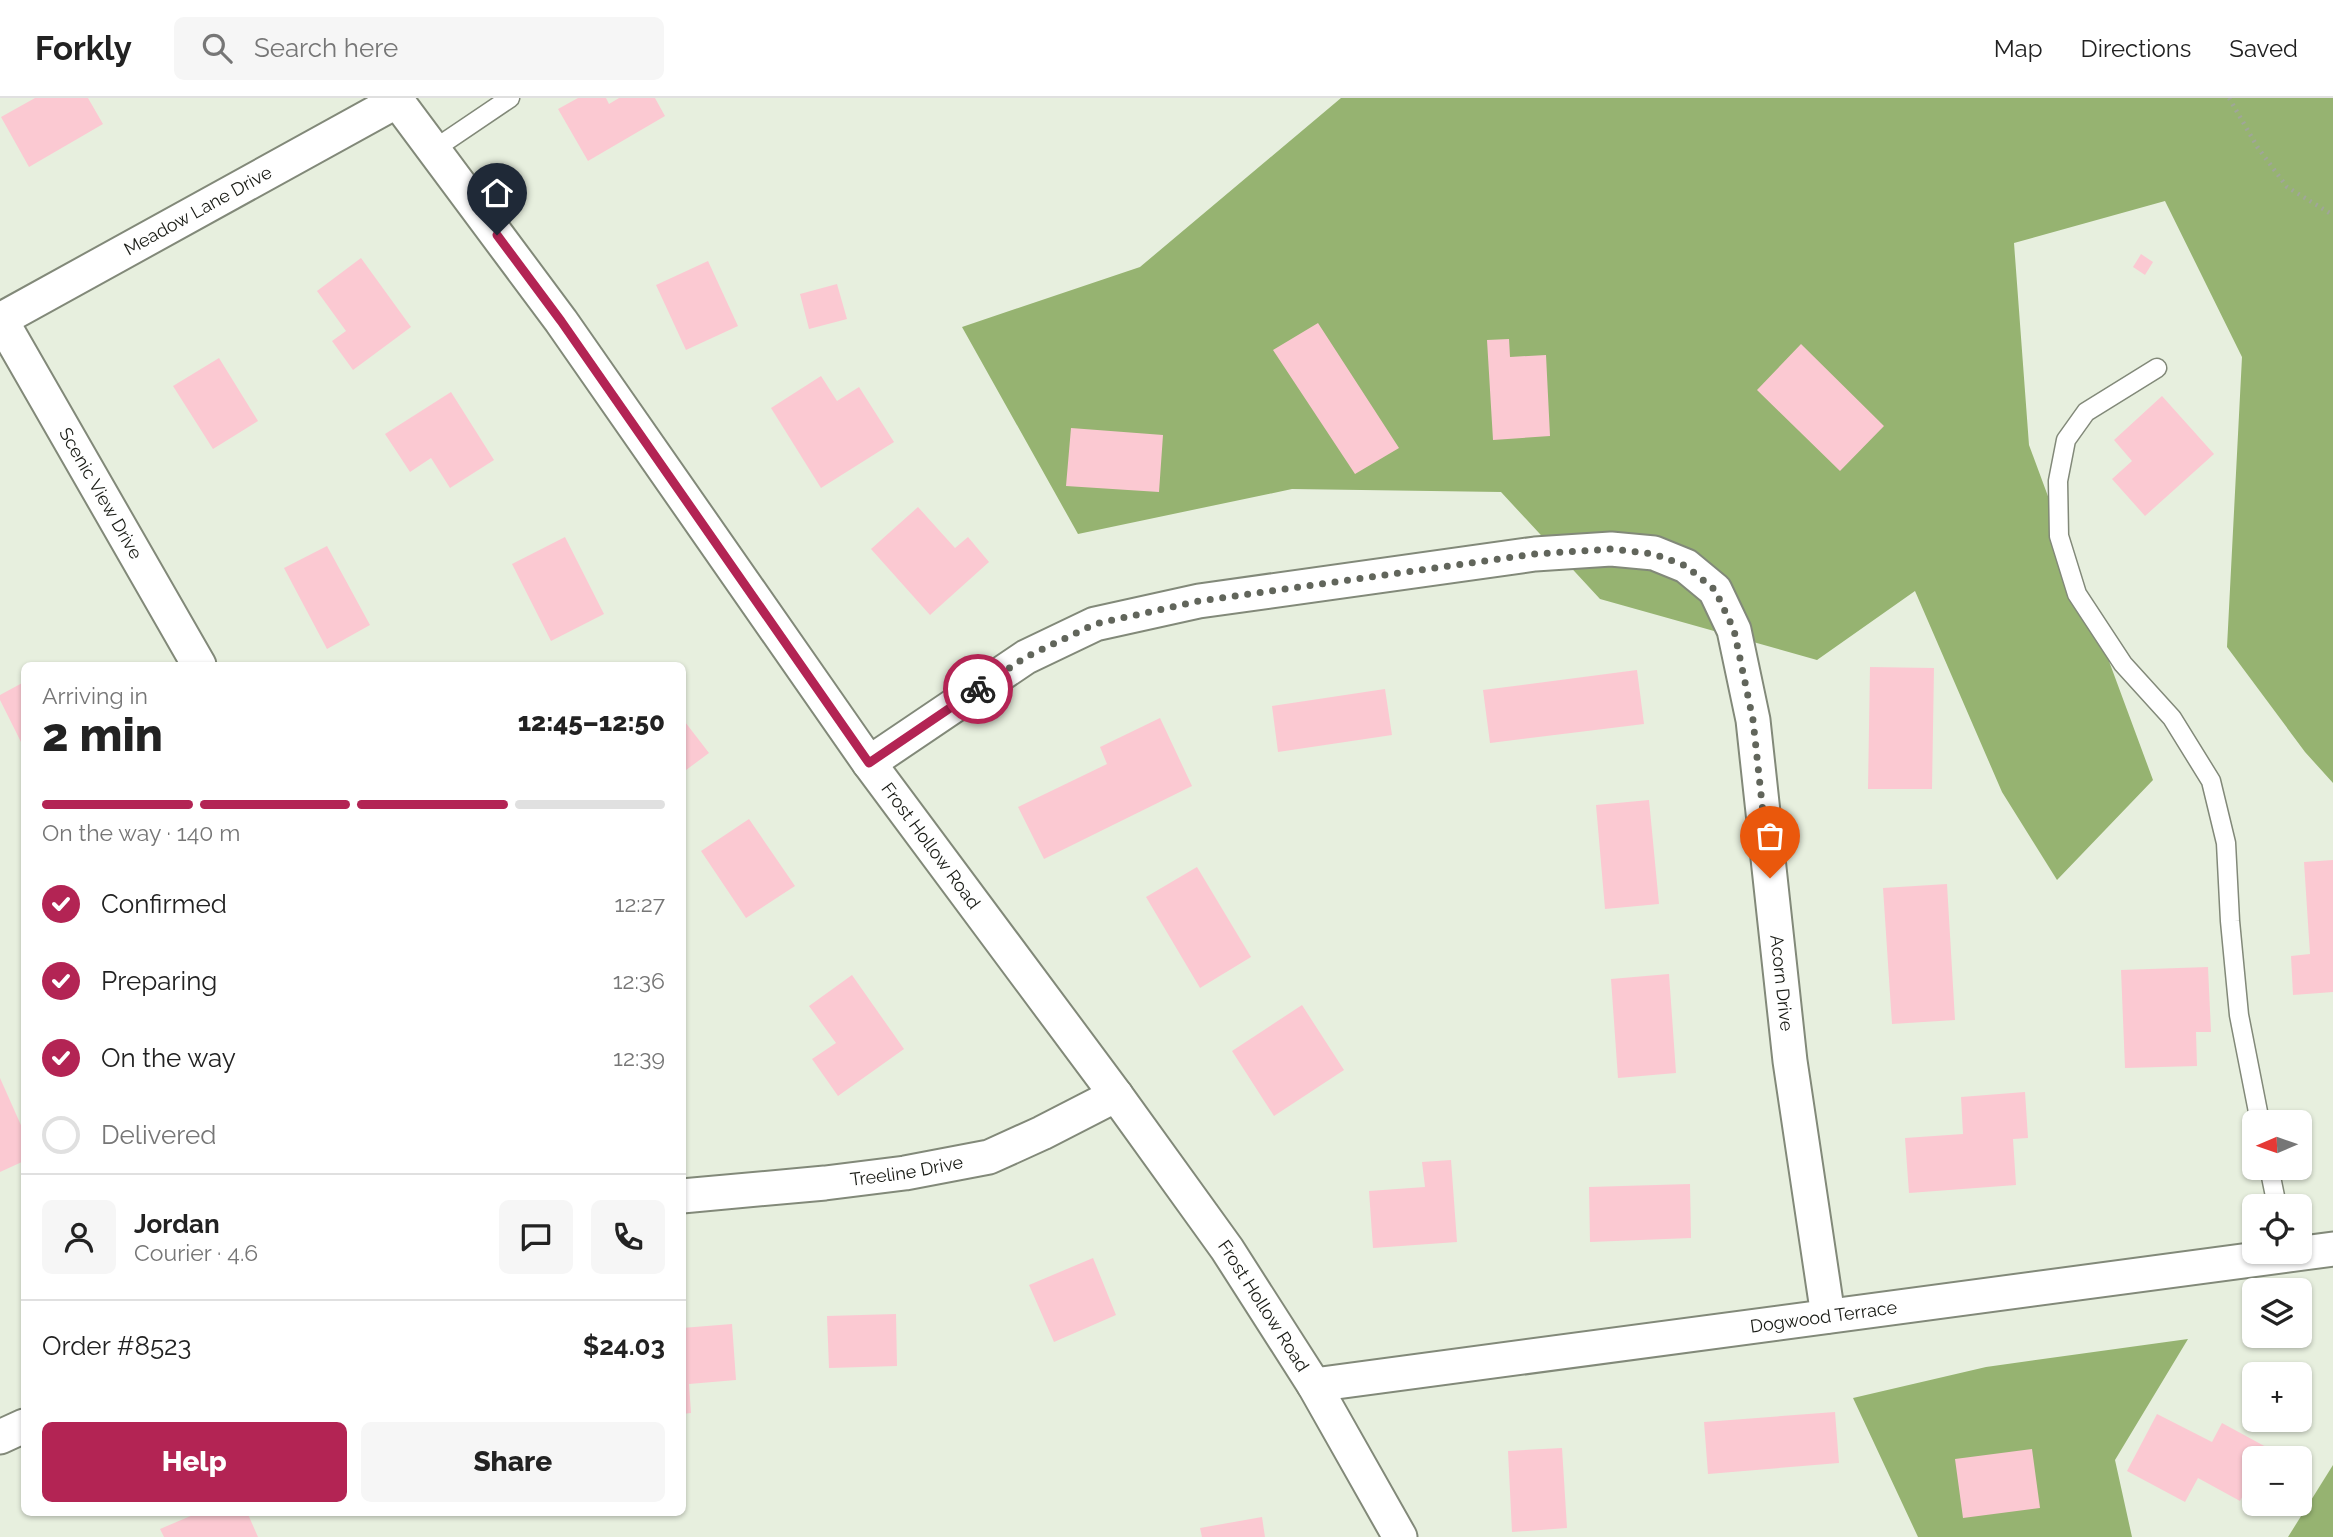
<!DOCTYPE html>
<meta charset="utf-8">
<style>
:root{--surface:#fff;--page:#f6f6f6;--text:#222;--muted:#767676;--line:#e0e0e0;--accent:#b32454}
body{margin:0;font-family:Raleway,sans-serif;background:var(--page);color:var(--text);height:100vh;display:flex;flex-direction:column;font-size:26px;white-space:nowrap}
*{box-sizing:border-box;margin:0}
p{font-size:23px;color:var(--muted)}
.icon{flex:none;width:38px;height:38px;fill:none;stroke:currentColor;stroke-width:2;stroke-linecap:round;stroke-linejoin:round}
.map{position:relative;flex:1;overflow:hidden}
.sheet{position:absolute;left:21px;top:564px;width:665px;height:854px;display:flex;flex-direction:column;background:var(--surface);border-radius:10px;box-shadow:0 2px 5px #0004}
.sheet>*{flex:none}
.needle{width:46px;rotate:268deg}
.fabs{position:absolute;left:2242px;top:1012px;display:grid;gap:14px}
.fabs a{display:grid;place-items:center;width:70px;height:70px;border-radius:10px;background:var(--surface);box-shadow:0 2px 5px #0004;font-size:35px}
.pin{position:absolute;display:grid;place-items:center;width:60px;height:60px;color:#fff;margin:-72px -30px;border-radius:50% 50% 50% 0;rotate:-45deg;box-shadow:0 0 7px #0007}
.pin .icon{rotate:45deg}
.courier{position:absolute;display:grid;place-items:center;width:70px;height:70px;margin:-35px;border:5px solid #b32454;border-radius:50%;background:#fff;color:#222;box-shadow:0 2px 9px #0007}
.overview em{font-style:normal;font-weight:800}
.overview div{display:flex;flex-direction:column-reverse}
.overview{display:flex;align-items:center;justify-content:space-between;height:119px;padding:0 21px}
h1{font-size:46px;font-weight:800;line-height:52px}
.bar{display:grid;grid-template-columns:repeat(4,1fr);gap:10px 7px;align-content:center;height:84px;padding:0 21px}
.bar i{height:9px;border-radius:5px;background:var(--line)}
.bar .on{background:var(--accent)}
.bar p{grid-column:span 4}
.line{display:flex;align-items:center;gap:18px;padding:0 21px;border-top:2px solid var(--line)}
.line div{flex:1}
.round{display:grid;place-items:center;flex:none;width:74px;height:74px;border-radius:10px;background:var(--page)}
ol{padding:0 21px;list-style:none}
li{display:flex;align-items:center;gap:21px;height:77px}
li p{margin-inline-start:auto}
li .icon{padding:7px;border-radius:50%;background:var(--accent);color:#fff;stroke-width:4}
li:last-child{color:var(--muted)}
li i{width:38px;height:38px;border:4px solid var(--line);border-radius:50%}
.cta{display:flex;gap:14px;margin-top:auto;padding:14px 21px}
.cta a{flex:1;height:80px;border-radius:10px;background:var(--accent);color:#fff;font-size:28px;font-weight:800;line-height:80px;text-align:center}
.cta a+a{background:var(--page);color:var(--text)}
header{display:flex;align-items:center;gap:42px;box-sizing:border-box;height:98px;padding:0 35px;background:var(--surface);border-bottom:2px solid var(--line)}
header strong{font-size:33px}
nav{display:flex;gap:38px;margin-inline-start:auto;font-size:24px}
.search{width:490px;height:63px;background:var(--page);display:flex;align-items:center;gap:18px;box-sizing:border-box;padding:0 24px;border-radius:10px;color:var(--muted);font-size:26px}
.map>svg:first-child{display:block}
.forest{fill:#96b371}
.building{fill:#fbc9d2}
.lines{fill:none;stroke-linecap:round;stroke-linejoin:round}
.lane-casing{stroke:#828979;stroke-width:21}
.street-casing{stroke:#828979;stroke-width:37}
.path{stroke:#a0a699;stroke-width:4.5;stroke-dasharray:2 5;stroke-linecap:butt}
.lane{stroke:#fff;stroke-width:18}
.street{stroke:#fff;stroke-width:33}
.done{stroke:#61655b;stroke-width:7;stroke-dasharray:0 12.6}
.route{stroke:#b32454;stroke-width:9}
.labels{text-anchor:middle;stroke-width:6;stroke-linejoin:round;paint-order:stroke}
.street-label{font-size:18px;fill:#191b15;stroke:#fff}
</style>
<header>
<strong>Forkly</strong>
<div class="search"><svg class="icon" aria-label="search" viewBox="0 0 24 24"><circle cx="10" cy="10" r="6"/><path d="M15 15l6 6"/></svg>Search here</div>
<nav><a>Map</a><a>Directions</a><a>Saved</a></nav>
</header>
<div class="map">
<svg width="2333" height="1439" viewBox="0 0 2333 1439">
<rect width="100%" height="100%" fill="#e7efde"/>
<path class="forest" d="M 1341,0 L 2333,0 L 2333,685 L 2305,654 L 2227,549 L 2242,259 L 2165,103 L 2014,145 L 2029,347 L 2153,682 L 2057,782 L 2002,694 L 1915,493 L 1817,562 L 1600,501 L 1501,394 L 1292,391 L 1078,436 L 962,229 L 1140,169 Z
M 2188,1241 L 2115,1362 L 2132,1439 L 1918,1439 L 1853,1300 L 1986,1269 Z
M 2333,1367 L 2333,1439 L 2288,1439 Z"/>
<path class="building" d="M 35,0 L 88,0 L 103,26 L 29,69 L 1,19 Z
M 578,0 L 606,0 L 609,6 L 619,0 L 655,0 L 665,18 L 588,63 L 558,11 Z
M 2141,156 L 2153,164 L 2145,177 L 2133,169 Z
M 361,160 L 411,229 L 353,272 L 332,243 L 346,233 L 317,193 Z
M 708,163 L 738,228 L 686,252 L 656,187 Z
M 837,186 L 847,221 L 809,231 L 800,196 Z
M 1318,225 L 1399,350 L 1355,376 L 1273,252 Z
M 1509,241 L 1510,259 L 1546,257 L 1550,338 L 1493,342 L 1487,242 Z
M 1801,246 L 1884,328 L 1840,373 L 1757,292 Z
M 219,260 L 258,323 L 213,351 L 173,288 Z
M 821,278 L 837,303 L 859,289 L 894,344 L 821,390 L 771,310 Z
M 451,294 L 494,362 L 450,390 L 431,360 L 410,374 L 385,336 Z
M 2162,298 L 2214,356 L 2145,418 L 2112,381 L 2132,363 L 2114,342 Z
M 1071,330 L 1163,337 L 1159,394 L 1066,388 Z
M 918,409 L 955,450 L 968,439 L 989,464 L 930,517 L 871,451 Z
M 565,439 L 604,516 L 551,543 L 512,466 Z
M 327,448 L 370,527 L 327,551 L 284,470 Z
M 1870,569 L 1934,570 L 1932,691 L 1868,691 Z
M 1637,572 L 1644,626 L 1490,645 L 1483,592 Z
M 24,584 L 24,650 L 0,602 L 0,597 Z
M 1385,591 L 1392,637 L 1278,654 L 1272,608 Z
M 682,620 L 709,655 L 682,675 Z
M 1160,620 L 1192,688 L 1044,761 L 1018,709 L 1107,666 L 1100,649 Z
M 1649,702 L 1659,806 L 1605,811 L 1596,707 Z
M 749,721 L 795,788 L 746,820 L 701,753 Z
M 2333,762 L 2333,894 L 2293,897 L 2291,858 L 2310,856 L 2304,764 Z
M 1197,769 L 1251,859 L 1200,890 L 1146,799 Z
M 1947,786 L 1955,922 L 1892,926 L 1883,790 Z
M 2208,869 L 2211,934 L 2196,934 L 2197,968 L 2125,970 L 2121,872 Z
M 1669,876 L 1676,975 L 1618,980 L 1611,881 Z
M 852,877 L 904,951 L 838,998 L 812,961 L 836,945 L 809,908 Z
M 1302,907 L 1344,972 L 1274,1018 L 1232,953 Z
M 0,980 L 24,1034 L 24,1063 L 0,1074 Z
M 2025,994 L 2028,1040 L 2013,1041 L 2016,1087 L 1909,1095 L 1905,1040 L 1963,1036 L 1961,999 Z
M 1451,1062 L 1457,1144 L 1373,1150 L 1369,1093 L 1425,1089 L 1422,1064 Z
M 1690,1086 L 1691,1140 L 1590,1144 L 1589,1089 Z
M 1093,1160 L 1116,1217 L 1054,1244 L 1029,1187 Z
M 896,1216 L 897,1268 L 829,1270 L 827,1218 Z
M 732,1226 L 736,1282 L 689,1286 L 691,1315 L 682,1316 L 682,1230 Z
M 1835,1314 L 1839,1365 L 1708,1376 L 1704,1324 Z
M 2157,1316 L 2212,1344 L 2222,1325 L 2268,1350 L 2263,1360 L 2254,1360 L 2254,1377 L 2240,1403 L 2198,1380 L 2185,1404 L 2127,1373 Z
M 1562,1350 L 1567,1430 L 1512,1434 L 1508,1353 Z
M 2032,1351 L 2040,1410 L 1963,1420 L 1955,1361 Z
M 200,1414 L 247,1414 L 258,1439 L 164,1439 L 160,1431 Z
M 1262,1419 L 1265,1439 L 1202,1439 L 1200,1430 Z"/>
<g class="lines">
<defs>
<path id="lane" d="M 433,52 L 510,0
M 2157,270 L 2086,314 L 2066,342 L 2058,383 L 2059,438 L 2077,496 L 2123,566 L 2172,620 L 2211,683 L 2226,745 L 2230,823 L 2239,917 L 2260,1024
M 2269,1069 L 2277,1108"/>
<g id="street">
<path id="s1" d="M 395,0 L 561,223 L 869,665 L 1116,997 L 1227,1151 L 1314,1287 L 1400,1439"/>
<path id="s2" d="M 0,222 L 397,3"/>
<path id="s3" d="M 1,222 L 199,567"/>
<path id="s4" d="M 869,665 L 1026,559 L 1095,526 L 1199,503 L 1535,456 L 1611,451 L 1654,455 L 1686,468 L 1715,492 L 1734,532 L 1753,622 L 1790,963 L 1828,1218"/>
<path id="s5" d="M 682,1098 L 825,1085 L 905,1075 L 989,1059 L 1042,1035 L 1116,997"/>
<path id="s6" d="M 1314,1287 L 2333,1151"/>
<path d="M 0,1339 L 24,1328"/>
</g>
</defs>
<use href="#lane" class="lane-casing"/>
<use href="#street" class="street-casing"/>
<path class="path" d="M 2229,0 L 2258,50 L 2287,89 L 2333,117"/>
<use href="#lane" class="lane"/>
<use href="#street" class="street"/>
</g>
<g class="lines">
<path class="done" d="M 978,591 L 1026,559 L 1095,526 L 1199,503 L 1535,456 L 1611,451 L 1654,456 L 1686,468 L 1715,492 L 1734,532 L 1753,622 L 1770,780"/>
<path class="route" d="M 497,137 L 561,223 L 869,665 L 978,591"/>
</g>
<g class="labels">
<g class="street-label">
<text dy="6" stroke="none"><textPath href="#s2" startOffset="226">Meadow Lane Drive</textPath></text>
<text dy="6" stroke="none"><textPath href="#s3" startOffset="200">Scenic View Drive</textPath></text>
<text dy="6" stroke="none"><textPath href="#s1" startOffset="920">Frost Hollow Road</textPath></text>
<text dy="6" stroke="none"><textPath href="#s4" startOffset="1304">Acorn Drive</textPath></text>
<text dy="6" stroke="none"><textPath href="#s5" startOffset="226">Treeline Drive</textPath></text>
<text dy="6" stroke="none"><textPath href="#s1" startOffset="1488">Frost Hollow Road</textPath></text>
<text dy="6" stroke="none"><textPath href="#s6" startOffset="514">Dogwood Terrace</textPath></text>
</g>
</g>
</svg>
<div class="fabs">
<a><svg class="needle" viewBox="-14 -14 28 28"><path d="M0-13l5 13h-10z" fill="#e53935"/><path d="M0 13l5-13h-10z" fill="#767676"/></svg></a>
<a><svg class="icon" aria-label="locate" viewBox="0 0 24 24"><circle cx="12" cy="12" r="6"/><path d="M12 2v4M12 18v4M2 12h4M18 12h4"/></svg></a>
<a><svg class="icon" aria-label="layers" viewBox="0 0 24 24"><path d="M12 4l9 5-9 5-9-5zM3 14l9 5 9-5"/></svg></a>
<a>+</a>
<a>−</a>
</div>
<div class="pin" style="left:1770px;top:780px;background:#ea580c"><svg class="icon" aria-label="bag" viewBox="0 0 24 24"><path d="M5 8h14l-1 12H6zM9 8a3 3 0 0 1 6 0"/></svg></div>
<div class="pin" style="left:497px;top:137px;background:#1f2937"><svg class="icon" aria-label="home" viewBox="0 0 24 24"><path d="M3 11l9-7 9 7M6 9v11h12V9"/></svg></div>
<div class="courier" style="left:978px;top:591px"><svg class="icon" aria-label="bike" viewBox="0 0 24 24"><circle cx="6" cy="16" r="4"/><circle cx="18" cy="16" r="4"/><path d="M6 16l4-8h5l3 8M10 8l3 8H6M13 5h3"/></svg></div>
<section class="sheet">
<div class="overview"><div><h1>2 min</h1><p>Arriving in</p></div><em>12:45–12:50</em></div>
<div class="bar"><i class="on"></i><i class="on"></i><i class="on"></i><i></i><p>On the way · 140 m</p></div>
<ol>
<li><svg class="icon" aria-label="check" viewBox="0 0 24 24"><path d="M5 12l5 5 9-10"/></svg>Confirmed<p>12:27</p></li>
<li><svg class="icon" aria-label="check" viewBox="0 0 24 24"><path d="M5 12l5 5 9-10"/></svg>Preparing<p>12:36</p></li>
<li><svg class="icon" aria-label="check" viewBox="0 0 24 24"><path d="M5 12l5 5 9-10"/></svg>On the way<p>12:39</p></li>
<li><i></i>Delivered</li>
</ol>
<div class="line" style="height:126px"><a class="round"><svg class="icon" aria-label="person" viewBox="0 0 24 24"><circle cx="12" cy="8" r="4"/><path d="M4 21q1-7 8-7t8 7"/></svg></a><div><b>Jordan</b><p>Courier · 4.6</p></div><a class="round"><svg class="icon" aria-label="chat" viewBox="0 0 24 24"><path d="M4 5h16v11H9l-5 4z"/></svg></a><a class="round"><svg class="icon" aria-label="phone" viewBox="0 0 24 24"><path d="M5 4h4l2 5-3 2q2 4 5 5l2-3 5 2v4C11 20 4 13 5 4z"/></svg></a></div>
<div class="line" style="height:91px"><div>Order #8523</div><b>$24.03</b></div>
<div class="cta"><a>Help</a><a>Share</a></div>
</section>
</div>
